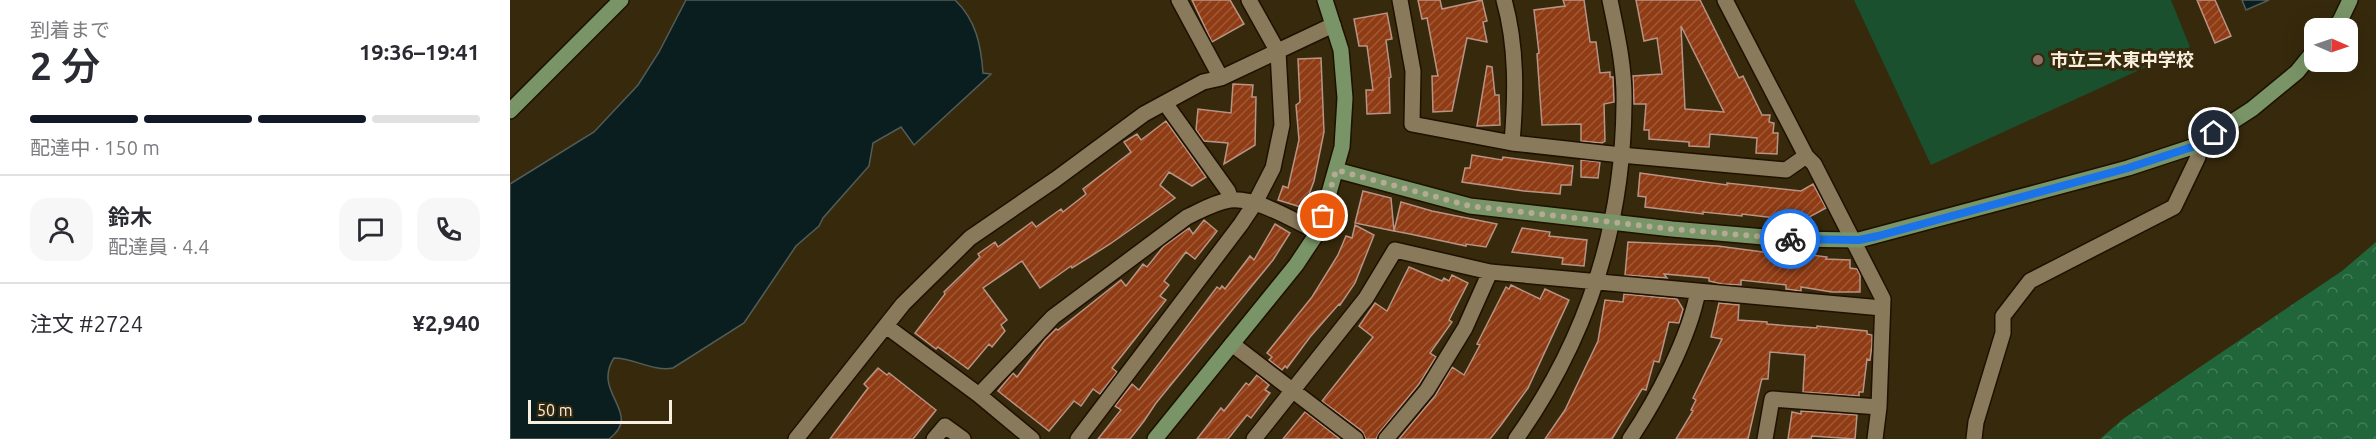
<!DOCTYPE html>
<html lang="ja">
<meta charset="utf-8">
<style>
:root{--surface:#fff;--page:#f7f7f7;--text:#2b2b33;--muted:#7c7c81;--line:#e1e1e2;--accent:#111827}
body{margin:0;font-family:Ubuntu,"Noto Sans JP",sans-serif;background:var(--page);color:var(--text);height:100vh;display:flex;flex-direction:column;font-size:22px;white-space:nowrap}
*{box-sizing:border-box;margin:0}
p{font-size:20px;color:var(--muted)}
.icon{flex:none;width:33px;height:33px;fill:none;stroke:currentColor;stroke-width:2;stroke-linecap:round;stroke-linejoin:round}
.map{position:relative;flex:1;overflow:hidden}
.drawer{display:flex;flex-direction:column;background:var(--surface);width:510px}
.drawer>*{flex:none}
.needle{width:39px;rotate:92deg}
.buttons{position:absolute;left:1794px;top:18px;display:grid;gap:12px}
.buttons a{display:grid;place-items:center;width:54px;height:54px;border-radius:12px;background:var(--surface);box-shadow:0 6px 24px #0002;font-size:30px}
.scale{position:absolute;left:18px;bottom:15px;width:144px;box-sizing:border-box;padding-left:6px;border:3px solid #f8efdf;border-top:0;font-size:16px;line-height:21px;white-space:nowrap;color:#f8efdf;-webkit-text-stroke:4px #36290c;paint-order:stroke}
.pin{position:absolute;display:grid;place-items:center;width:51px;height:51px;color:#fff;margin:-26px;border:3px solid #fff;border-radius:50%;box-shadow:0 2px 6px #0007}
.courier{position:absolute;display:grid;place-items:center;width:60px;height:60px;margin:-30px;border:4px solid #1a73e8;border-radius:50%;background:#fff;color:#222;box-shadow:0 2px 8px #0007}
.headline em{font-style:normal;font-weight:600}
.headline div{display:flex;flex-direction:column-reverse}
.headline{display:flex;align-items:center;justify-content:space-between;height:102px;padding:0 30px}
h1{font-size:39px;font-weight:600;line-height:45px}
.bar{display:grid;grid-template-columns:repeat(4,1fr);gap:9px 6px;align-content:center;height:72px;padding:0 30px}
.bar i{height:8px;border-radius:4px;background:var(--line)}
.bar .current{background:var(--accent)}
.bar p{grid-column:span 4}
.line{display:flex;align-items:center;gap:15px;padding:0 30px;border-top:2px solid var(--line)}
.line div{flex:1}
.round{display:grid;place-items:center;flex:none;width:63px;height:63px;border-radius:18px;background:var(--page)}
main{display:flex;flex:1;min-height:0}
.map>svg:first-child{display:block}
.green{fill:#1a502e}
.forest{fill:url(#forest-crowns)}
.water{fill:#0b1e1f;stroke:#525d59;stroke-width:1.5}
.building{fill:url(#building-hatch);stroke:#b89486;stroke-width:1.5;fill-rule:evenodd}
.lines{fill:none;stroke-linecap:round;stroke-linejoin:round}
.street-casing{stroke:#1e1100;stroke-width:18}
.secondary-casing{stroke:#1e1100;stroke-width:18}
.street{stroke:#897a5c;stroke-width:15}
.secondary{stroke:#799467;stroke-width:15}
.done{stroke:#b4aa95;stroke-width:6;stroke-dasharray:0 10.8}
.route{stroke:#1a73e8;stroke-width:8}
.education-dot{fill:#8d6e63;stroke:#36290c;stroke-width:2}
.labels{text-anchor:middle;stroke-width:6;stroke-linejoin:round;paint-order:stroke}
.poi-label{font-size:18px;font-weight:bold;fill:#f8efdf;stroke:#36290c;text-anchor:start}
</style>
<main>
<section class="drawer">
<div class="headline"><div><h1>2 分</h1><p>到着まで</p></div><em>19:36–19:41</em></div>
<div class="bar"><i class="current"></i><i class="current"></i><i class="current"></i><i></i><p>配達中 · 150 m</p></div>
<div class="line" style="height:108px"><a class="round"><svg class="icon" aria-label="person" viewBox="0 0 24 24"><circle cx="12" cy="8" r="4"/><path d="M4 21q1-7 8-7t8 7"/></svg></a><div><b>鈴木</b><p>配達員 · 4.4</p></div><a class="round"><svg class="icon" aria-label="chat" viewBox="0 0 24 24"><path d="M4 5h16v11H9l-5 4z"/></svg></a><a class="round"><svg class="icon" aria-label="phone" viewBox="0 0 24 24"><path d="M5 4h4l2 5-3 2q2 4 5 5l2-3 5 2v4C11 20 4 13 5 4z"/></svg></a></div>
<div class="line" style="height:78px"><div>注文 #2724</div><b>¥2,940</b></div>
</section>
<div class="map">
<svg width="1866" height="439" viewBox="0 0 1866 439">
<defs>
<pattern id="forest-crowns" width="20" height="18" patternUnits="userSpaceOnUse" patternTransform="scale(1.5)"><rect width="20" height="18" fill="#21663b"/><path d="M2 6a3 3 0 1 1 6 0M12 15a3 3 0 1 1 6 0" fill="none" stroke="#427c57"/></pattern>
<pattern id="building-hatch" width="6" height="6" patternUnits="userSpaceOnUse" patternTransform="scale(1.5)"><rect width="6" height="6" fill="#8f3c15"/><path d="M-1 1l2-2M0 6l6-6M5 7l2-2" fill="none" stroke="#a05837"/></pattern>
</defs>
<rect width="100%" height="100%" fill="#36290c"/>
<path class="green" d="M 1344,0 L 1661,0 L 1680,47 L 1421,165 Z"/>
<path class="forest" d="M 1866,242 L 1866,439 L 1590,439 L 1613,419 L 1832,271 Z"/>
<path class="water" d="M 176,0 L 445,0 C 466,20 471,45 473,73 L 481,74 L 404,145 L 391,127 L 363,143 L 359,166 L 313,218 L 309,226 L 286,246 L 234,323 L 163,368 C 143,372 124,358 104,358 C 81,393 134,413 99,439 L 0,439 L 0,184 L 84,132 L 128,85 L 149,52 Z
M 1732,0 L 1759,0 L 1736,10 Z"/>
<path class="building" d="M 682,0 L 720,0 L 734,24 L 702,42 Z
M 908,0 L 930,0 L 932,9 L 972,0 L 977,21 L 973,22 L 977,42 L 957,38 L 942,111 L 923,112 L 922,76 L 928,76 L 917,18 L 912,19 Z
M 1053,0 L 1074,0 L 1080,42 L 1086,42 L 1090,73 L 1100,72 L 1100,77 L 1103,77 L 1104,102 L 1094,104 L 1095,141 L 1092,143 L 1071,141 L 1071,124 L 1032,125 L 1027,54 L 1029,53 L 1024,10 L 1055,6 Z
M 1126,0 L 1190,0 L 1229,78 L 1233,76 L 1252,115 L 1260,115 L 1259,122 L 1264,123 L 1263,133 L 1268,133 L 1267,154 L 1246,153 L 1247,138 L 1200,134 L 1199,147 L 1179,146 L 1179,142 L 1139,139 L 1139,130 L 1134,130 L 1136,104 L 1124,104 L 1123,76 L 1152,74 L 1147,38 L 1134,41 ZM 1171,26 L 1214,112 L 1175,109 Z
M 1687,0 L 1705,0 L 1721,36 L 1705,43 Z
M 877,13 L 882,39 L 876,40 L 881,77 L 879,78 L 880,113 L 857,114 L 856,90 L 863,90 L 857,46 L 849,46 L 844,19 Z
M 811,58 L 814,132 L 804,181 L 794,208 L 768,200 L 773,186 L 778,188 L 789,140 L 786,105 L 790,102 L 788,59 Z
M 977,66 L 982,67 L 985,95 L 989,95 L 990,125 L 967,126 Z
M 723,84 L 743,85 L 742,97 L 746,97 L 745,145 L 714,164 L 718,143 L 694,141 L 686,130 L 688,109 L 721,113 Z
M 656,121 L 696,177 L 682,186 L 659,172 L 650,185 L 665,198 L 600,244 L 562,268 L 561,266 L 530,288 L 512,261 L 473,288 L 497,320 L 491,325 L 495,331 L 482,347 L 479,344 L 458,369 L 428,347 L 426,349 L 405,333 L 435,294 L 434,292 L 470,257 L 468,254 L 485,242 L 488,247 L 522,222 L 526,227 L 551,209 L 553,212 L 576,194 L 573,189 L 621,152 L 614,142 L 627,134 L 631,140 Z
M 962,155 L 992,160 L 993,157 L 1063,166 L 1061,185 L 1051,185 L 1050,194 L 1014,191 L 952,182 L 955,168 L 960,168 Z
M 1071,160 L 1090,162 L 1088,178 L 1071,177 Z
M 1130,173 L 1217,185 L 1217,183 L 1291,191 L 1303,184 L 1316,208 L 1292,221 L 1232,214 L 1232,216 L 1193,212 L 1193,214 L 1135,207 L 1136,197 L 1128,196 Z
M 853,191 L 881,198 L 884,231 L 845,223 Z
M 891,202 L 922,211 L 987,224 L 976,247 L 956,244 L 956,246 L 900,234 L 884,231 Z
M 694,220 L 707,231 L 685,259 L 676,252 L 654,281 L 659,285 L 650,296 L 656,300 L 602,368 L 607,372 L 590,394 L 583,389 L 571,406 L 564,401 L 539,431 L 488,391 L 503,373 L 507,377 L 535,340 L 546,329 L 548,330 L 611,280 L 616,286 L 633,264 L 637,267 L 653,247 L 679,228 L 683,234 Z
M 765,224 L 780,233 L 763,260 L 646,403 L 634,421 L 620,439 L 588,439 L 611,410 L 605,406 L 622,384 L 629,390 L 707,287 L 710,289 L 712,286 L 715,289 L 740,256 L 744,260 Z
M 845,225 L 864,235 L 845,283 L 830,305 L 829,304 L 800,337 L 777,368 L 775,366 L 772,370 L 759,360 L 762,357 L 757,353 L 802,297 L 828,255 L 836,236 L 842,238 Z
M 1012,228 L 1040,232 L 1039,236 L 1077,240 L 1074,266 L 1052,264 L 1053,258 L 1002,252 Z
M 1118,242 L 1208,246 L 1290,257 L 1290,255 L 1294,254 L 1317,257 L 1316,259 L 1340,260 L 1340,268 L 1347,269 L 1350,275 L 1350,292 L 1322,292 L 1291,287 L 1291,291 L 1276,289 L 1276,285 L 1231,280 L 1231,285 L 1212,284 L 1199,281 L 1199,278 L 1154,274 L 1157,278 L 1115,275 Z
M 899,267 L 932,281 L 934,278 L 939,281 L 942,275 L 958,283 L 939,320 L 942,322 L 920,353 L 926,357 L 909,384 L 869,433 L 866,439 L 856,439 L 852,431 L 812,401 L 863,337 L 849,326 L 865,303 L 877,311 Z
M 1001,285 L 1030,299 L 1035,289 L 1059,300 L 1018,388 L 991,425 L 980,439 L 889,439 L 925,396 L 942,367 L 954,375 L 970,345 L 967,344 L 996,287 L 999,289 Z
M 1114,294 L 1167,299 L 1173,309 L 1169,323 L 1159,322 L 1149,362 L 1144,361 L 1136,390 L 1132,389 L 1102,439 L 1035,439 L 1055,410 L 1088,341 L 1095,300 L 1113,302 Z
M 1209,303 L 1229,305 L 1228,320 L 1257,322 L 1257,324 L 1307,328 L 1307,326 L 1357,331 L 1357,334 L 1362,335 L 1362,345 L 1360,360 L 1357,359 L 1353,392 L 1349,392 L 1349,396 L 1293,392 L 1295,355 L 1260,352 L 1258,379 L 1252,379 L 1251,382 L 1238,439 L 1166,439 L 1183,411 L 1181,410 L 1186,400 L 1183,398 L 1212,339 L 1201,337 Z
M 368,368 L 377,375 L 379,373 L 426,410 L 403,439 L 320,439 L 358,388 L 354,384 Z
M 747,375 L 759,385 L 755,390 L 760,393 L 741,418 L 737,415 L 718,439 L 687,439 L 711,408 L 714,411 L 736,383 L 739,385 Z
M 1291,411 L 1347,415 L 1345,439 L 1302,436 L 1301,439 L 1278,439 L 1282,412 L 1291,414 Z
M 795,412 L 830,439 L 773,439 Z"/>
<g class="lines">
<defs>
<path id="street" d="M 669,0 L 711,78
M 890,0 L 903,71 L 902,124 L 1002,143 L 1111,155 L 1276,170 L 1296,156 L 1215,0
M 994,0 C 1007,46 1006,95 1002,143
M 655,103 L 718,191 L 721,200
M 1296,156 L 1304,164 L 1373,299 L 1369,407 L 1365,439
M 376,326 L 469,395 L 522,439
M 722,344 L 846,439
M 469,395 L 543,317 L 677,217 C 690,211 705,202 720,200 C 747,197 784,221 808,232
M 286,439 L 393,304 L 460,238 L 546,179 L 634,114 L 693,82 L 711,78 L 823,25
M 424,439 L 435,426 L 453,439
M 568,439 L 731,224 L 745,203 L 763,168 L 772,125 L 768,52 L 739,0
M 744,439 L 856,298 L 885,250 L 980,272 L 1372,308
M 876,439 L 917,390 L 955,328 L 980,272
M 1006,439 C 1077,339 1113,228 1114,104 C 1115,69 1107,34 1100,0
M 1120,439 C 1147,399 1179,338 1188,291
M 1255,439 L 1262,399 L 1369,407
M 1464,439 L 1466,422 L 1493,333 L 1493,316 L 1520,281 L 1664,207 L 1688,157 L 1685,146"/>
<path id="secondary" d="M 1823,28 L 1830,21 L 1840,0
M 0,111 L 111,0
M 826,170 L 960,206 L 1162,229 L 1277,239 L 1349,240 L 1618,168 L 1685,146 L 1742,109 L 1787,72 L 1804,51
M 645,439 L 786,265 L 808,232 L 832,147 L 835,98 L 831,50 L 815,0"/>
</defs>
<use href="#street" class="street-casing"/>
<use href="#secondary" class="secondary-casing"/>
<use href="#street" class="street"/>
<use href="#secondary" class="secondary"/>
</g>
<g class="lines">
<path class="done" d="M 813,216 L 826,170 L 960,206 L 1162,229 L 1280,239"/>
<path class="route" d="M 1280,239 L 1349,240 L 1368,236 L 1618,168 L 1685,146 L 1704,133"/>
</g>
<circle class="education-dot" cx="1528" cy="60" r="6"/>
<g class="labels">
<g class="poi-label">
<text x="1540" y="66">市立三木東中学校</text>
</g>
</g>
</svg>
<div class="buttons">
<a><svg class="needle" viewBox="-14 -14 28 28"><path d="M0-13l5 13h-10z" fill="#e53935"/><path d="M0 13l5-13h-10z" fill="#7c7c81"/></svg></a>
</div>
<div class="scale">50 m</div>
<div class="pin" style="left:813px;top:216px;background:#ea580c"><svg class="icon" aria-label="bag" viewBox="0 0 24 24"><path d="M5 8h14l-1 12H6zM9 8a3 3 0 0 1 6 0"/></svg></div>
<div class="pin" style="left:1704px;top:133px;background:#1f2937"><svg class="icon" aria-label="home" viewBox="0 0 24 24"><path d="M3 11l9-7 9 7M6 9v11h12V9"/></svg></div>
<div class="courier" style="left:1280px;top:239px"><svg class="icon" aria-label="bike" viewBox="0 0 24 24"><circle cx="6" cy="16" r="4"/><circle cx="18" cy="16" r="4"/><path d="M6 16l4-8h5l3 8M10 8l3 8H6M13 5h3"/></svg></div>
</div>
</main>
